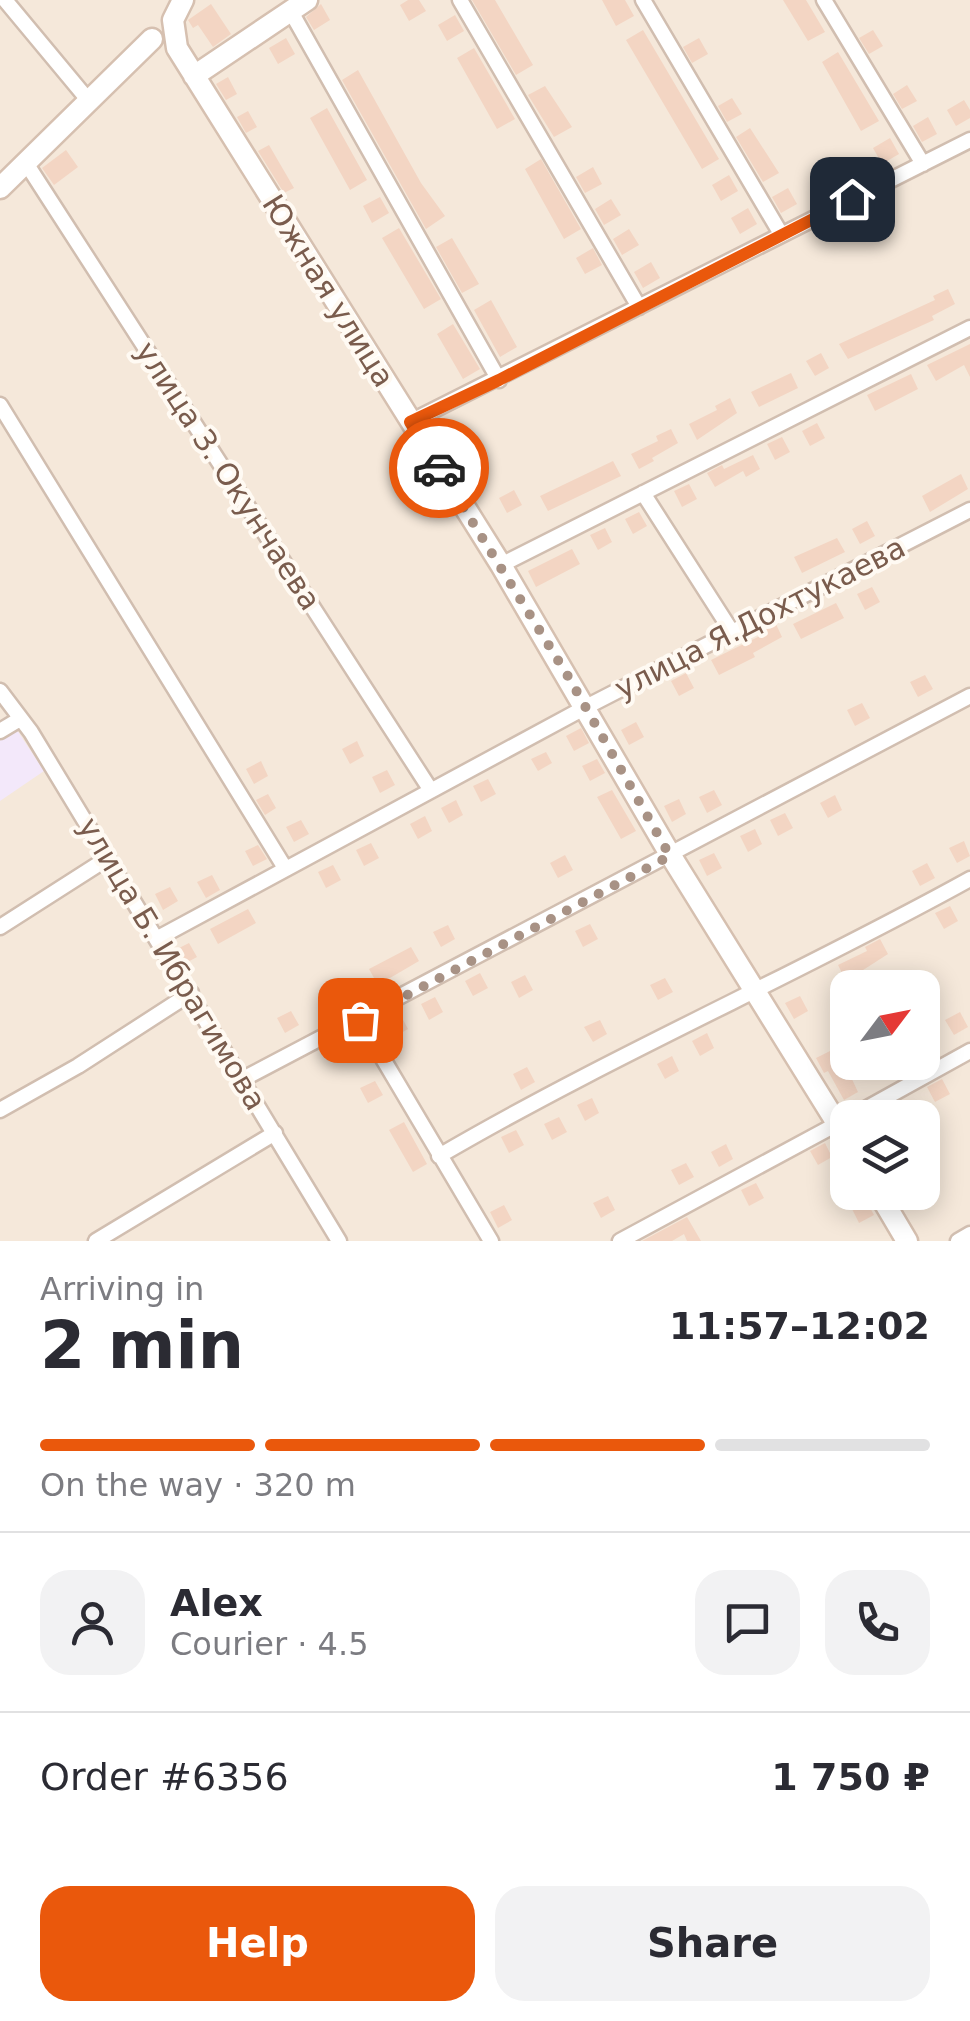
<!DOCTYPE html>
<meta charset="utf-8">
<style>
:root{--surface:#fff;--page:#f2f2f3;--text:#2b2b33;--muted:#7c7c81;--line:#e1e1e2;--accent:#ea580c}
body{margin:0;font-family:"DejaVu Sans",sans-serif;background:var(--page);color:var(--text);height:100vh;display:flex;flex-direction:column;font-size:38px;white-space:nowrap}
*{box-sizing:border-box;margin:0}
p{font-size:32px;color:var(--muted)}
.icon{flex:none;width:55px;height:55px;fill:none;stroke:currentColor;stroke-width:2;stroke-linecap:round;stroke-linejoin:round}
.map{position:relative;height:1241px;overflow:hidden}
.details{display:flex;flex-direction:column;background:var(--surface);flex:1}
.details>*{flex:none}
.needle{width:65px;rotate:58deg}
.fabs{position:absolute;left:830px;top:970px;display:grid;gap:20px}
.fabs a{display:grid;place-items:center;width:110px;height:110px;border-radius:20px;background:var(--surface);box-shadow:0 5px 25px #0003;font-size:50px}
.pin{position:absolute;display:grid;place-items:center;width:85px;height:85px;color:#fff;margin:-42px;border-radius:20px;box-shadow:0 5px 15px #0006}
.courier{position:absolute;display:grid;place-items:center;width:100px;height:100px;margin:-50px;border:8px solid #ea580c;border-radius:50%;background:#fff;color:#222;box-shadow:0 2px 12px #0007}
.overview em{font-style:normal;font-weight:700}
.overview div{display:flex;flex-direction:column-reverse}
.overview{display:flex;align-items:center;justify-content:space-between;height:170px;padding:0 40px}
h1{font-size:65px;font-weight:700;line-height:75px}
.bar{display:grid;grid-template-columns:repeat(4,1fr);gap:15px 10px;align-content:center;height:120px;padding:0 40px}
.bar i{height:12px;border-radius:8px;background:var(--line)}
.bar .current{background:var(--accent)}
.bar p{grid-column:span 4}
.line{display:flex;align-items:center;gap:25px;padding:0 40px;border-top:2px solid var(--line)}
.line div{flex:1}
.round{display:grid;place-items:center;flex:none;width:105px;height:105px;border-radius:30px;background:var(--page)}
.cta{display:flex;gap:20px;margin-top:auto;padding:20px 40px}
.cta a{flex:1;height:115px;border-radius:30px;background:var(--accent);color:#fff;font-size:40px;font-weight:700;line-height:115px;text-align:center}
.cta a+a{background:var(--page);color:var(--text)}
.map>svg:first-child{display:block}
.residential{fill:#f5e8da;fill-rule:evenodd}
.education{fill:#f3e8fa}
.building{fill:#f3d5c3}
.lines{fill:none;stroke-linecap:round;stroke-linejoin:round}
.street-casing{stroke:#d1beb0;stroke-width:19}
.secondary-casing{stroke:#d6c0b0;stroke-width:25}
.street{stroke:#fff;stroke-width:14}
.secondary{stroke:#fff;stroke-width:20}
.done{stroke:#a89285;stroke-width:10;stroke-dasharray:0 18}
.route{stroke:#ea580c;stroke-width:12}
.labels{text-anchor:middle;stroke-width:8;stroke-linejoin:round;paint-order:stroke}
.street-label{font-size:30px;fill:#7a5c4d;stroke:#fffaf3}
</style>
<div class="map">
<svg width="970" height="1241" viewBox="0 0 970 1241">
<rect width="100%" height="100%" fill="#fdf6ec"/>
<path class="residential" d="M 0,0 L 970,0 L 970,1241 L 0,1241 ZM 848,988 L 922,988 L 922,1062 L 848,1062 ZM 848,1118 L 922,1118 L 922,1192 L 848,1192 Z"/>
<path class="education" d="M 17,730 L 44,771 L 0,801 L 0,740 Z"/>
<path class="building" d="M 408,0 L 419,0 L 426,11 L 409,21 L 400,5 Z
M 472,0 L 495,0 L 533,65 L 516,75 Z
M 602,0 L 625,0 L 634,16 L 616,26 Z
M 783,0 L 806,0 L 825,32 L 808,41 Z
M 211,4 L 231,34 L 213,47 L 198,25 L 193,28 L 188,20 Z
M 321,4 L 330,20 L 314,30 L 306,17 Z
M 455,15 L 464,31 L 447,41 L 438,25 Z
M 643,30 L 719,159 L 702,169 L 626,40 Z
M 873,30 L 883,46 L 869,54 L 859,38 Z
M 286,38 L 295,54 L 278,64 L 269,48 Z
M 699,38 L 708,54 L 692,63 L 683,47 Z
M 474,48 L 515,119 L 497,129 L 457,58 Z
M 838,52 L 879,121 L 861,131 L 822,62 Z
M 358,70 L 421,183 L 445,216 L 426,229 L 342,80 Z
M 228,77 L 237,94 L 226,100 L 216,84 Z
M 907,85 L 917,101 L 902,109 L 893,94 Z
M 545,86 L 572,127 L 554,137 L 528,95 Z
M 732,98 L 742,114 L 727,122 L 718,106 Z
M 964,100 L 970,110 L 970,118 L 956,126 L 947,110 Z
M 327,108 L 367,180 L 350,190 L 310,118 Z
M 248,111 L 257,127 L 246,133 L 237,117 Z
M 928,117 L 937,134 L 922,142 L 913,126 Z
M 750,128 L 779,173 L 763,182 L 736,137 Z
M 890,138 L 899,154 L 882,164 L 873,148 Z
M 269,145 L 294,188 L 284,193 L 258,151 Z
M 66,150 L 78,167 L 54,185 L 42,168 Z
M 541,159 L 581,229 L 564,239 L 525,169 Z
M 593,167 L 602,184 L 585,193 L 576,177 Z
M 729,175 L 738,191 L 721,201 L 712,185 Z
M 788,188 L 797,204 L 781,213 L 772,197 Z
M 380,197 L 389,213 L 372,223 L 363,206 Z
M 611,199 L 621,215 L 604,225 L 595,209 Z
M 748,208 L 757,224 L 740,234 L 731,218 Z
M 399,228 L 441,299 L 424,309 L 382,238 Z
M 629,229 L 639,245 L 622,255 L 613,239 Z
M 452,238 L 479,284 L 462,293 L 436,247 Z
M 593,248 L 602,265 L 585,274 L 576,258 Z
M 651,262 L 660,278 L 643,288 L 634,272 Z
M 948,289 L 955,304 L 932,316 L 934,320 L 848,359 L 839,344 L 935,300 L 933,296 Z
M 491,300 L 517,347 L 500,357 L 474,310 Z
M 453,324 L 480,369 L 463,379 L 437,334 Z
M 970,344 L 970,377 L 964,365 L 936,381 L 927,365 Z
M 821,353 L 829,368 L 815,376 L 806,361 Z
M 791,373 L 798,388 L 759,407 L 751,392 Z
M 911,374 L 918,389 L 875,411 L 867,395 Z
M 730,398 L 737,413 L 697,440 L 689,424 L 717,410 L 715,406 Z
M 817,423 L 825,438 L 810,446 L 802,431 Z
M 671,429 L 678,443 L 652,458 L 654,461 L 639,469 L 631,454 L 658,441 L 656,436 Z
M 782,437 L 790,452 L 775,460 L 767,444 Z
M 753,455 L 760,469 L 746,477 L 743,471 L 715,487 L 707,473 L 722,465 L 724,469 Z
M 613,461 L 621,476 L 548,511 L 540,496 Z
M 961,474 L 968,489 L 930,512 L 922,496 Z
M 689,484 L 697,499 L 682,507 L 674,491 Z
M 514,490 L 522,505 L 507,513 L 499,498 Z
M 639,512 L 647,526 L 633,534 L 625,519 Z
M 867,521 L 875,536 L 860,544 L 852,529 Z
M 605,528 L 612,542 L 598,550 L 590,535 Z
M 837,538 L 845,552 L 802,573 L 794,557 Z
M 572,549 L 580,564 L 536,587 L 528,571 Z
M 872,587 L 880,602 L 865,610 L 857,594 Z
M 836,603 L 844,618 L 801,639 L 793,624 Z
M 775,622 L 782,637 L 753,653 L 755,657 L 719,675 L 711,660 L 762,635 L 760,630 Z
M 686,673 L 694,688 L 679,696 L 671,681 Z
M 925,675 L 933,689 L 918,697 L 910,682 Z
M 862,703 L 870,718 L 855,726 L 847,710 Z
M 636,722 L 644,737 L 629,745 L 621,730 Z
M 581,728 L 589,743 L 574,751 L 566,736 Z
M 357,741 L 364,756 L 350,764 L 342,749 Z
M 546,752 L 552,763 L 538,771 L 531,759 Z
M 597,759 L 605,773 L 590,781 L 582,766 Z
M 261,761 L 268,776 L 254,784 L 246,769 Z
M 387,770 L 395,785 L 380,793 L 372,777 Z
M 488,779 L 496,794 L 481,802 L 473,786 Z
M 612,790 L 636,831 L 621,839 L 597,797 Z
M 714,790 L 722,805 L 707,813 L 699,797 Z
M 268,794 L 276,808 L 265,815 L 256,800 Z
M 835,795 L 842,810 L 828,818 L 820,803 Z
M 679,799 L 686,814 L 672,822 L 664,806 Z
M 456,800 L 463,815 L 449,823 L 441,808 Z
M 785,813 L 793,828 L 778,836 L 770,820 Z
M 425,816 L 432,831 L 418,839 L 410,824 Z
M 301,820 L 309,834 L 294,842 L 286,827 Z
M 755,829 L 762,844 L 748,852 L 740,836 Z
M 964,841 L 970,856 L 957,863 L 949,848 Z
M 371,843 L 379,858 L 364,866 L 356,850 Z
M 258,845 L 267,859 L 253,866 L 245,851 Z
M 714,853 L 722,868 L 707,876 L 699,860 Z
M 565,855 L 573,870 L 558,878 L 550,863 Z
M 927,863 L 935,878 L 920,886 L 912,871 Z
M 333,865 L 341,880 L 326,888 L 318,872 Z
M 212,875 L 220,890 L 206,898 L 197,882 Z
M 170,887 L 178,901 L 163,910 L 155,894 Z
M 950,906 L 958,921 L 944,929 L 935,913 Z
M 248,909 L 256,923 L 218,944 L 210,929 Z
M 590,924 L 598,939 L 583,947 L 575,931 Z
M 448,925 L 455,939 L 441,947 L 433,932 Z
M 880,939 L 888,954 L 846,981 L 838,965 L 867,951 L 865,947 Z
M 189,943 L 197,957 L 184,964 L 175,950 Z
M 411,947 L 419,961 L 378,985 L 369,969 Z
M 480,973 L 488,988 L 473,996 L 465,981 Z
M 525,975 L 533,990 L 519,998 L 511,982 Z
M 665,978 L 673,992 L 658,1000 L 650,985 Z
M 335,987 L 343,1001 L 329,1009 L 320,994 Z
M 800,996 L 808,1011 L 794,1019 L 785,1003 Z
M 435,997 L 443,1012 L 429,1020 L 421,1004 Z
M 291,1011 L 299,1025 L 285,1033 L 277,1018 Z
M 960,1012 L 968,1027 L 954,1035 L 945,1020 Z
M 400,1014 L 408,1029 L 394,1037 L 385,1022 Z
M 600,1020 L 607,1034 L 593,1042 L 584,1027 Z
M 707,1033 L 714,1048 L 700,1056 L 692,1041 Z
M 830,1051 L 846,1080 L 851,1077 L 858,1092 L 844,1100 L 828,1071 L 824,1073 L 816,1058 Z
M 672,1056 L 679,1071 L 665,1079 L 657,1064 Z
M 527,1067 L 535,1082 L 521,1090 L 513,1074 Z
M 942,1079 L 950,1094 L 935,1102 L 927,1087 Z
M 375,1081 L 383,1095 L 368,1103 L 360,1088 Z
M 592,1098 L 599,1113 L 585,1121 L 577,1105 Z
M 915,1104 L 922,1118 L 888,1118 Z
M 559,1117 L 567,1132 L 552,1140 L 544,1124 Z
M 404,1122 L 427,1164 L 413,1172 L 389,1130 Z
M 516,1130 L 524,1145 L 509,1153 L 501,1137 Z
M 825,1143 L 832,1157 L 818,1165 L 810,1151 Z
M 726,1144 L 733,1159 L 719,1167 L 711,1152 Z
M 686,1163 L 694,1177 L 679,1185 L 671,1170 Z
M 756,1183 L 764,1198 L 749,1206 L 741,1190 Z
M 608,1196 L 615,1210 L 601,1218 L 593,1203 Z
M 866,1200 L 874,1215 L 859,1223 L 851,1207 Z
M 504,1205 L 512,1220 L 498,1228 L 490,1212 Z
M 687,1217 L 701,1241 L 687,1241 L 684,1234 L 672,1241 L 642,1241 Z"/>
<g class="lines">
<defs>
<path id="street" d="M 5,0 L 89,101
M 460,0 L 639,307
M 643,0 L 781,234
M 824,0 L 923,164
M 290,10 L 499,380
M 26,163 L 430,789
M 0,405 L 285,868
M 410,422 L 970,140
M 643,493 L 732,632
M 501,565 L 970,328
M 0,691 L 31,732 L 339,1241
M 0,731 L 20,719
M 0,927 L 108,858
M 158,938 L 586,707 L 970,510
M 360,1020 L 491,1241
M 243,1079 L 970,696
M 0,1110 L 78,1066 L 191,993
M 849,1118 L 970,1051
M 439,1156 C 612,1055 795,976 970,879
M 96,1241 L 275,1133
M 620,1241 L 848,1118
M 958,1241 L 970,1234"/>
<path id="secondary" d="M 183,0 L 173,20 L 177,48 L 501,565 L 671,856 L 848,1141
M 194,76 L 307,0
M 0,188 L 152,39
M 878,1192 L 907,1241"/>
</defs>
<use href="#street" class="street-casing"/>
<use href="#secondary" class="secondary-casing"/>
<use href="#street" class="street"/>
<use href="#secondary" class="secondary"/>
</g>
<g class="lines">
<path class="done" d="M 360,1020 L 670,856 L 569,678 L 439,468"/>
<path class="route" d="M 439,468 L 410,422 L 499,380 L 852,199"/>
</g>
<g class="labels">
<g class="street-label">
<text transform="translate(328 291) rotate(58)" y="10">Южная улица</text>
<text transform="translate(228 476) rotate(57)" y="10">улица З. Окунчаева</text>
<text transform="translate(760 618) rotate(-27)" y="10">улица Я.Дохтукаева</text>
<text transform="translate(172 964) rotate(59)" y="10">улица Б. Ибрагимова</text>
</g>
</g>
</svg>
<div class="fabs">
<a><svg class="needle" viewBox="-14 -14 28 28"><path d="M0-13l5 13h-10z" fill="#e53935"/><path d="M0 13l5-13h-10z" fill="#7c7c81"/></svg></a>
<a><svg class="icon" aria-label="layers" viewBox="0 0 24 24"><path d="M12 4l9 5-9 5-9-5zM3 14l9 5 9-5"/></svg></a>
</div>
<div class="pin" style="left:360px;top:1020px;background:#ea580c"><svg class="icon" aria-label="bag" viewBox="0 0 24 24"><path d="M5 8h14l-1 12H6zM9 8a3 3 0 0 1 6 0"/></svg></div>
<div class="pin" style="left:852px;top:199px;background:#1f2937"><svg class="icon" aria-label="home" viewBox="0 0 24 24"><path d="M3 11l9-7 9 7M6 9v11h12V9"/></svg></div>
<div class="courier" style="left:439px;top:468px"><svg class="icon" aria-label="car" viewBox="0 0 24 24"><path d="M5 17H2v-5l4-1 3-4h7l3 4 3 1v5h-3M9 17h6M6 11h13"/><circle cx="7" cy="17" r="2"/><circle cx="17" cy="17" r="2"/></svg></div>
</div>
<section class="details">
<div class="overview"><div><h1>2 min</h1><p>Arriving in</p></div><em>11:57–12:02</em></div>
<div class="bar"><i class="current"></i><i class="current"></i><i class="current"></i><i></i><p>On the way · 320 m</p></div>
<div class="line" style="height:180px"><a class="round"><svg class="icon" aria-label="person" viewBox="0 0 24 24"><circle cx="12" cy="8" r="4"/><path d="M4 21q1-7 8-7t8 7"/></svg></a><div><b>Alex</b><p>Courier · 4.5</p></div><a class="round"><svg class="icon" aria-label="chat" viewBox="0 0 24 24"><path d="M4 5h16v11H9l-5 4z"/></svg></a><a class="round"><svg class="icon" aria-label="phone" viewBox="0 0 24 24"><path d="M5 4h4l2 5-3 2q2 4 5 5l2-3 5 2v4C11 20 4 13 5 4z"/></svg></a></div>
<div class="line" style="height:130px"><div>Order #6356</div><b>1 750 ₽</b></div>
<div class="cta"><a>Help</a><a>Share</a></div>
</section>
